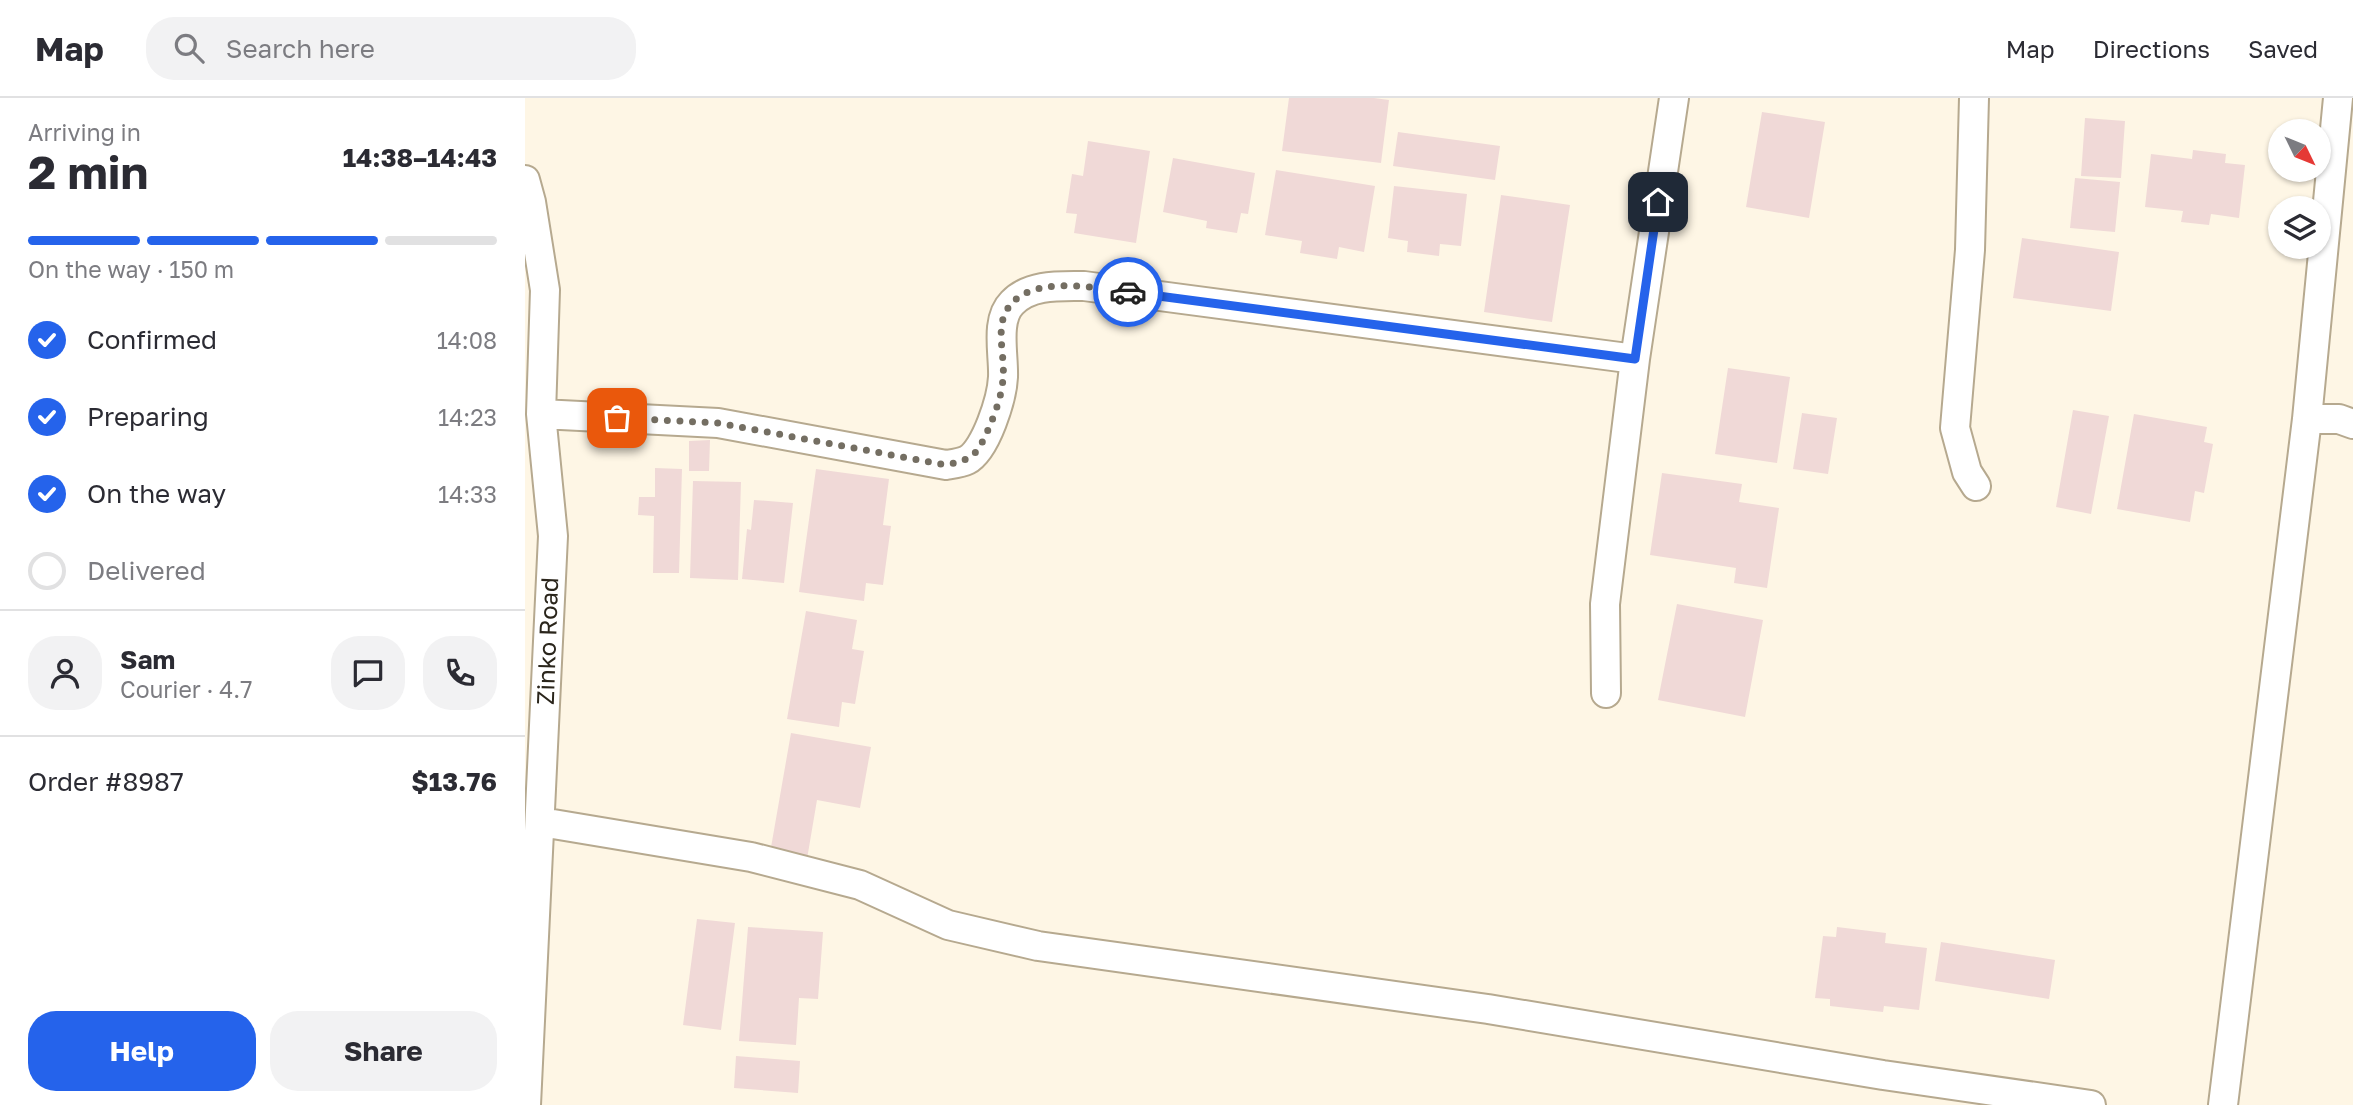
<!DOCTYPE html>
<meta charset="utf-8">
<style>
:root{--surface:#fff;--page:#f2f2f3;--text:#2b2b33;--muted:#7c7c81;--line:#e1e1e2;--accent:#2563eb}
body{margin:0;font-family:"Golos Text",sans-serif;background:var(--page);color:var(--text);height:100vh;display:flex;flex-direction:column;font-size:26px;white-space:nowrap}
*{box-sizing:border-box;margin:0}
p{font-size:23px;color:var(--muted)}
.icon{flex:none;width:38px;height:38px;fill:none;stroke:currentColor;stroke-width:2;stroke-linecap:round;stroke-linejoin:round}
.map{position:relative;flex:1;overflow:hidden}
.side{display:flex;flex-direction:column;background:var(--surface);width:525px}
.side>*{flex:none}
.needle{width:46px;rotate:133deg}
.buttons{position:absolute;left:1743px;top:21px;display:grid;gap:14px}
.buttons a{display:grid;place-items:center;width:63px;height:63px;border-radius:50%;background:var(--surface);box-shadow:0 2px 5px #0004;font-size:35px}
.pin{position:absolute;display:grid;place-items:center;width:60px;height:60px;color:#fff;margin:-30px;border-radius:14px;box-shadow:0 4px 10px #0006}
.courier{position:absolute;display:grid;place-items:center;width:70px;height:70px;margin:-35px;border:5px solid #2563eb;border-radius:50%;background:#fff;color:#222;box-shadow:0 2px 9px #0007}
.summary em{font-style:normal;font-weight:700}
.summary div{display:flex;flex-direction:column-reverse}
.summary{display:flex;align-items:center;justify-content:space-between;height:119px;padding:0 28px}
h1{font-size:46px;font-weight:700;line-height:52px}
.bar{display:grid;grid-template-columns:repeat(4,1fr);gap:10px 7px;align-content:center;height:84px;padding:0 28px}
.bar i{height:9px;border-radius:5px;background:var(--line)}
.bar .on{background:var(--accent)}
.bar p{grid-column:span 4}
.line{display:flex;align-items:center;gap:18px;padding:0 28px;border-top:2px solid var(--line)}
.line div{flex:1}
.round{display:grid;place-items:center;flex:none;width:74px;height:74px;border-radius:28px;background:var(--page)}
ol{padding:0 28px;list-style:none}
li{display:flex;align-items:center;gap:21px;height:77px}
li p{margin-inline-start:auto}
li .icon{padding:7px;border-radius:50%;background:var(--accent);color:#fff;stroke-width:4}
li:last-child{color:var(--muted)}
li i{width:38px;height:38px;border:4px solid var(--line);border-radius:50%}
.action{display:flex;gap:14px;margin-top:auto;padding:14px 28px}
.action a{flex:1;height:80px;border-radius:28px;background:var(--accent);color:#fff;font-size:28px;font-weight:700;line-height:80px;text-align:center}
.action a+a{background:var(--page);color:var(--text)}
header{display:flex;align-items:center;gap:42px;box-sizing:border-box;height:98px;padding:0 35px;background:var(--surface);border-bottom:2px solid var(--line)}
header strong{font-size:33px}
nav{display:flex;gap:38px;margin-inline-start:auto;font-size:24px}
.search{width:490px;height:63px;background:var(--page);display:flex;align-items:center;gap:18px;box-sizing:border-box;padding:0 24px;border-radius:28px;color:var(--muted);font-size:26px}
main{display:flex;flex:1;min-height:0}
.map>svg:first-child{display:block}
.building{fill:#f0d9d7}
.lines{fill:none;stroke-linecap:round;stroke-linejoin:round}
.minor-casing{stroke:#b6a98f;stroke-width:32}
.minor{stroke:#fff;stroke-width:28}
.done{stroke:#746e62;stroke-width:7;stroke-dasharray:0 12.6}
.route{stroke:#2563eb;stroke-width:9}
.labels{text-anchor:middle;stroke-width:5;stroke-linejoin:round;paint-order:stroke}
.street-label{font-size:24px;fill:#2a251b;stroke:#fff}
</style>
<header>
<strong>Map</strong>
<div class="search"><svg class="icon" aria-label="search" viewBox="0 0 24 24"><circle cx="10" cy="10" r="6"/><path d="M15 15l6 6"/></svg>Search here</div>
<nav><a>Map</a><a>Directions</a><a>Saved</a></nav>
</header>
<main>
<section class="side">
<div class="summary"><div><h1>2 min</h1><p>Arriving in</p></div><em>14:38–14:43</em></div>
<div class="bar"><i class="on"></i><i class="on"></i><i class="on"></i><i></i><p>On the way · 150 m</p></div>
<ol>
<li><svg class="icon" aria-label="check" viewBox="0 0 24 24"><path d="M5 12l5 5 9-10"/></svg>Confirmed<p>14:08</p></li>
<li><svg class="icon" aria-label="check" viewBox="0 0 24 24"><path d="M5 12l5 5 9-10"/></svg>Preparing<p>14:23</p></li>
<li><svg class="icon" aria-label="check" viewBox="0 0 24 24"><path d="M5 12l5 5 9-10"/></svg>On the way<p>14:33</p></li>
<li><i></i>Delivered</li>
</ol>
<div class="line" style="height:126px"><a class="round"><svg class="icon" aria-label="person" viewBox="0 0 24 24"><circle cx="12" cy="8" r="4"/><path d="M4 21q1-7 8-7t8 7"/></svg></a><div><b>Sam</b><p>Courier · 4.7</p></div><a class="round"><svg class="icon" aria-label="chat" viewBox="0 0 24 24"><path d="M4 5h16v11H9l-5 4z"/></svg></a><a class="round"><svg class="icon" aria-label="phone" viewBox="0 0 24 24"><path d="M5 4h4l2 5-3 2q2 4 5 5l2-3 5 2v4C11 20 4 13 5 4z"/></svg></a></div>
<div class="line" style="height:91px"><div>Order #8987</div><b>$13.76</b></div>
<div class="action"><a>Help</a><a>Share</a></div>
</section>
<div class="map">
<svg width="1828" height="1007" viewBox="0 0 1828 1007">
<rect width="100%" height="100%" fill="#fef6e5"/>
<path class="building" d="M 764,0 L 849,0 L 864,2 L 856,65 L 757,53 Z
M 1237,14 L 1300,24 L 1284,120 L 1221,109 Z
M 1560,20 L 1600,23 L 1596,80 L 1556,78 Z
M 873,34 L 975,48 L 970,82 L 868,68 Z
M 563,43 L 625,53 L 611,145 L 549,135 L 552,116 L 541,115 L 547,76 L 558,78 Z
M 1668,52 L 1701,56 L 1700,65 L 1720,67 L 1714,120 L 1686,116 L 1684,127 L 1656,124 L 1658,113 L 1620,109 L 1626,56 L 1667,61 Z
M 648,60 L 730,75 L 723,116 L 716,115 L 712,135 L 681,130 L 682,123 L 638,114 Z
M 751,72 L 850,88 L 839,154 L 814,149 L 812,161 L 775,155 L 777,143 L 740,137 Z
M 1550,80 L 1595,84 L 1590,134 L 1545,130 Z
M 869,88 L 942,96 L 936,148 L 915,146 L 914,158 L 882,154 L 883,143 L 863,140 Z
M 976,97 L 1045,107 L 1027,224 L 959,214 Z
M 1497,140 L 1594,154 L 1586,213 L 1488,200 Z
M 1203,270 L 1265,279 L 1252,365 L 1190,356 Z
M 1548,312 L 1584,318 L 1566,416 L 1531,409 Z
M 1277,315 L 1312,320 L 1303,376 L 1268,371 Z
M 1609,316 L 1682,329 L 1679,344 L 1688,346 L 1679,395 L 1670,393 L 1665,424 L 1592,411 Z
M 185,342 L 184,373 L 164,373 L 164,343 Z
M 130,370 L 157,371 L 154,475 L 128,475 L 129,418 L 113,417 L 114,399 L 130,399 Z
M 291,371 L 364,381 L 358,427 L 366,428 L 358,487 L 341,485 L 339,503 L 274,494 Z
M 1137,375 L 1217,386 L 1214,404 L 1254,410 L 1242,490 L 1209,485 L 1211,470 L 1125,457 Z
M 168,383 L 216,384 L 213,482 L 165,480 Z
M 229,402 L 268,405 L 259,485 L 217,481 L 222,431 L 226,432 Z
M 1152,506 L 1238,522 L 1220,619 L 1133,602 Z
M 281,513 L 332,522 L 327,551 L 339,553 L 330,606 L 317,604 L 314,629 L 262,621 Z
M 266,635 L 346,649 L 335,710 L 292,702 L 282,761 L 245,755 Z
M 172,821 L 210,825 L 196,932 L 158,927 Z
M 223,829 L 298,834 L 293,901 L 274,900 L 271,947 L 214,943 Z
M 1312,829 L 1361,835 L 1360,845 L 1402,850 L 1394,912 L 1359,908 L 1358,914 L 1305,908 L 1305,901 L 1290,900 L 1298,838 L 1311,839 Z
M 1416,844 L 1530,862 L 1524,901 L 1410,883 Z
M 211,958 L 275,963 L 273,995 L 209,990 Z"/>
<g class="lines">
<defs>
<path id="minor" d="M 1449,0 L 1445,152 L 1430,330 L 1442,374 L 1451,388
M 0,82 L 6,104 L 20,192 L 16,316 L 28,438 L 1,1007
M 16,316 L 193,325 L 421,367 C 427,366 436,365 442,362 C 461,352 477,300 478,279 C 479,257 470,222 487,205 C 505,186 534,188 559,188 L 1110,261
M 1782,321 L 1814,321 L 1828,326
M 1081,595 L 1080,506 L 1110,261 L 1149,0
M 16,724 L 226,759 L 335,787 L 423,827 L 513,848 L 963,911 L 1358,977 L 1566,1007
M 1698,1007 L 1782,321 L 1813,0"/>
</defs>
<use href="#minor" class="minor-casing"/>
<use href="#minor" class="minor"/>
</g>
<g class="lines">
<path class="done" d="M 92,320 L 193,325 L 421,367 C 448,361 452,357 463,332 C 470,316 477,297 478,280 C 480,262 473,239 478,221 C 492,174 567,189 603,194"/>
<path class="route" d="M 603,194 L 1110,261 L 1133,104"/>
</g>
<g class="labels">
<g class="street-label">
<text transform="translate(23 543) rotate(-88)" y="8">Zinko Road</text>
</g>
</g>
</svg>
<div class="buttons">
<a><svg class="needle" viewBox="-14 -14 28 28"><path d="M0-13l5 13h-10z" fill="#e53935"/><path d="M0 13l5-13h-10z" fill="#7c7c81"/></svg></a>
<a><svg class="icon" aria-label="layers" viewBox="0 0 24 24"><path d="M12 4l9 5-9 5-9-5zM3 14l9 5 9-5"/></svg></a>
</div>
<div class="pin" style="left:92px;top:320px;background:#ea580c"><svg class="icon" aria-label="bag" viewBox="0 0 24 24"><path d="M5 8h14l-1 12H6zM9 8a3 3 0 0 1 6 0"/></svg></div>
<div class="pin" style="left:1133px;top:104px;background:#1f2937"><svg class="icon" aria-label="home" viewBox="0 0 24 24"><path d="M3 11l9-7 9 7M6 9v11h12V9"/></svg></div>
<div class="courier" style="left:603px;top:194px"><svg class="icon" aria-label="car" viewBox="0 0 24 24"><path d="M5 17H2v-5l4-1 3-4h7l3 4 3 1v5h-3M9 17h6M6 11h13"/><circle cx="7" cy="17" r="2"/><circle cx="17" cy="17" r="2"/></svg></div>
</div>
</main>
